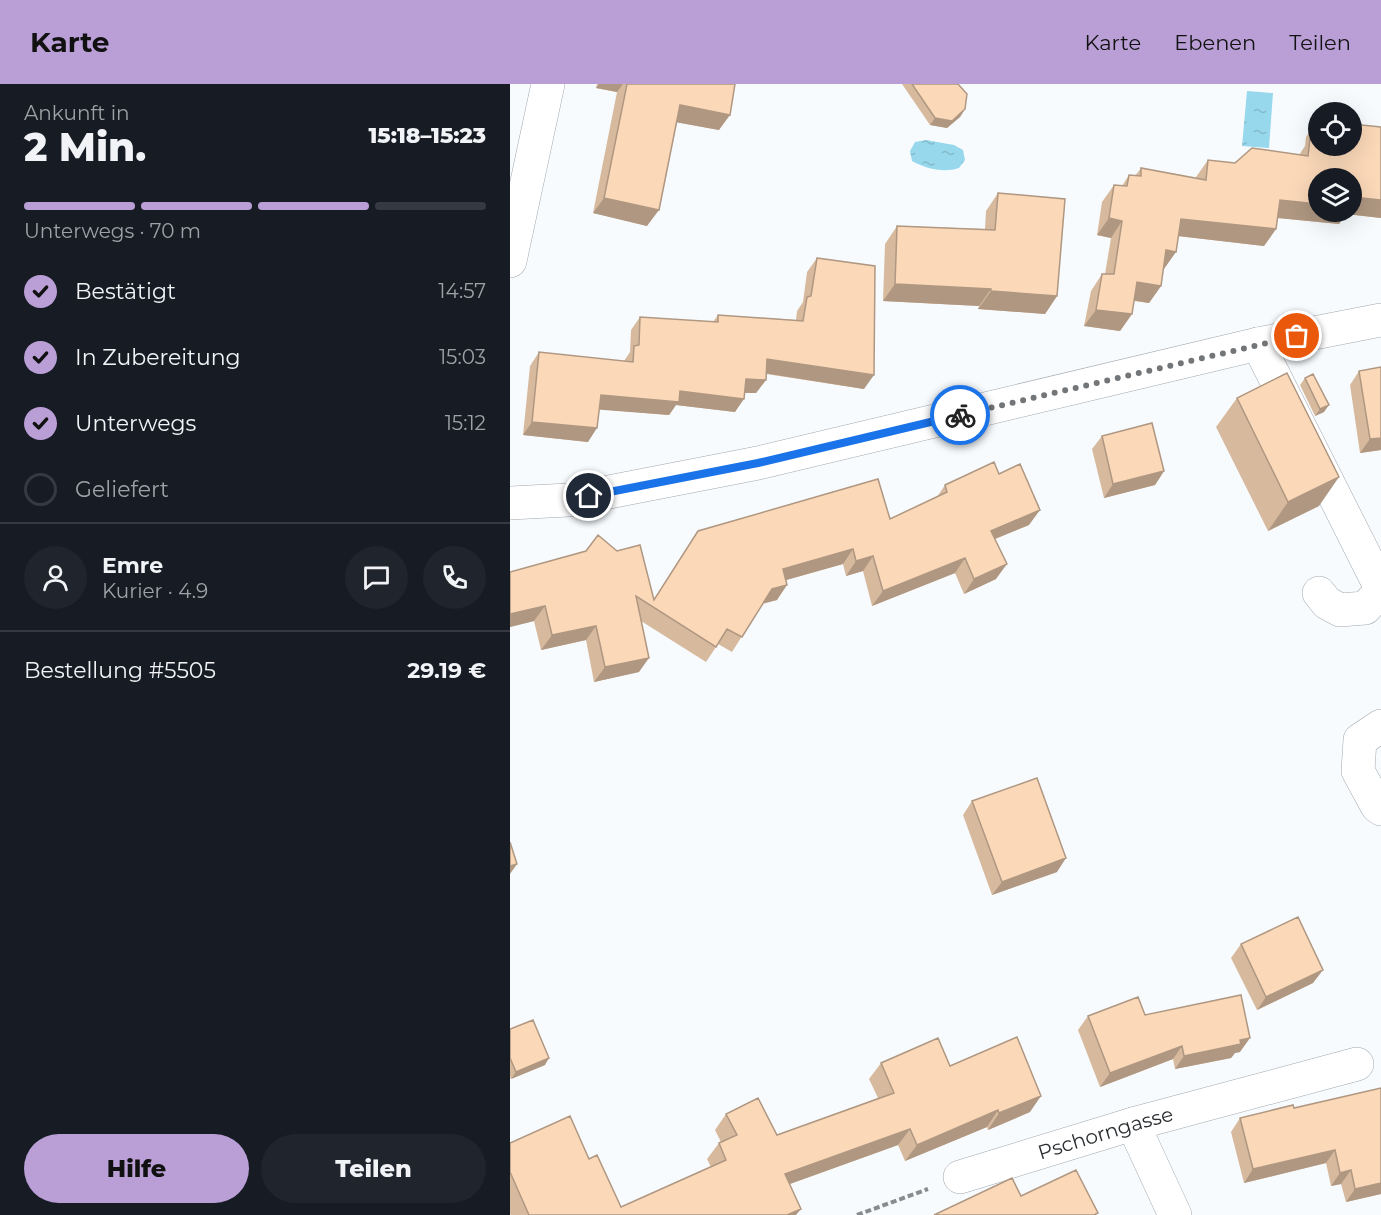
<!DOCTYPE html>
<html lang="de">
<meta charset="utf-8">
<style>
:root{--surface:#171b24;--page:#20242c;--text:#f1f3f6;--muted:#9ea1a6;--line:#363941;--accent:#b99fd6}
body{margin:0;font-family:Montserrat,sans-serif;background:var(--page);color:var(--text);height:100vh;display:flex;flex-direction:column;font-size:22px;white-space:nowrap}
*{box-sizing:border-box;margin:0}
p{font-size:20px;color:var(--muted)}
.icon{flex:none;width:33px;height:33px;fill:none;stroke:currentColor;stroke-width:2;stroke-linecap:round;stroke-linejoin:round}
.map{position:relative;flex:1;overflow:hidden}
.sheet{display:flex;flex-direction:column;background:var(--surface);width:510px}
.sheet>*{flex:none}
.buttons{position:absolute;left:798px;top:18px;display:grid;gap:12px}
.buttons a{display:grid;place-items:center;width:54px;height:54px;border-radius:50%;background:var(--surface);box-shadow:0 6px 24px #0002;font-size:30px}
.pin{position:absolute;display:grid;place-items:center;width:51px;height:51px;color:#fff;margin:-26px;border:3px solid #fff;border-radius:50%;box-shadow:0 2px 6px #0007}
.courier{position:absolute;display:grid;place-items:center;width:60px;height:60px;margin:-30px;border:4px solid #1a73e8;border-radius:50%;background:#fff;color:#222;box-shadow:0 2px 8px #0007}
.overview em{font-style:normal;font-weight:800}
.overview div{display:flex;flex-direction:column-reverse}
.overview{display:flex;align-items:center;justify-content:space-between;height:102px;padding:0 24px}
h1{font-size:39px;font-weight:800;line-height:45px}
.bar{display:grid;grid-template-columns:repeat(4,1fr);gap:9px 6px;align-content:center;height:72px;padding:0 24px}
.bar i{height:8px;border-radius:4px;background:var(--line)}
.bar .on{background:var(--accent)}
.bar p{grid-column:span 4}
.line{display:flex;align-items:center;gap:15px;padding:0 24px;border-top:2px solid var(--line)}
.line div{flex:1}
.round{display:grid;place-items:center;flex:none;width:63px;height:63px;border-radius:32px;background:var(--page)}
ol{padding:0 24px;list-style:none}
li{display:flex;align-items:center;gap:18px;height:66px}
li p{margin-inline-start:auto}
li .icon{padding:6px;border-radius:50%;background:var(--accent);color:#111;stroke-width:4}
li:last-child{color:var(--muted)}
li i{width:33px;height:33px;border:3px solid var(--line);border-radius:50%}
.primary-button{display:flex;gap:12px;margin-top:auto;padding:12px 24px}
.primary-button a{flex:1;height:69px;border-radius:36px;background:var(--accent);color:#111;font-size:24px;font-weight:800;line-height:69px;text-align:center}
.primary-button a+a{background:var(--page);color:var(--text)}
header{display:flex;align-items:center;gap:36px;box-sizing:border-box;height:84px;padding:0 30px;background:var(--accent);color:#111}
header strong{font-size:28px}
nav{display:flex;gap:33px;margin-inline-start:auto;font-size:21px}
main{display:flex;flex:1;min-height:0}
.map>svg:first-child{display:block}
.water{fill:url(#water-ripples)}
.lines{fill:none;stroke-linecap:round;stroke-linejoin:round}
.minor-casing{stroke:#a1a8ae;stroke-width:34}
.path{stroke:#898c8f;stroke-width:4;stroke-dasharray:6 3;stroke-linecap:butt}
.minor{stroke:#fff;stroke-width:33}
.wall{fill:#d7ba9e}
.shaded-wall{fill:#af9781}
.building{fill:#fad8b8;stroke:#af9781;stroke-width:1.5}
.done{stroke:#737679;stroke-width:6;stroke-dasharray:0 10.8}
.route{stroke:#1a73e8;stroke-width:8}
.labels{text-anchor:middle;stroke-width:4.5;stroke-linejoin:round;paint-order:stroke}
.street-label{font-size:20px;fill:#2c2f31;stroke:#fff}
</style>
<header>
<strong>Karte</strong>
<nav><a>Karte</a><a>Ebenen</a><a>Teilen</a></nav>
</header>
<main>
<section class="sheet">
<div class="overview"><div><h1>2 Min.</h1><p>Ankunft in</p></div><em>15:18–15:23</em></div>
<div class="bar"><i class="on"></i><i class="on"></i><i class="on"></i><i></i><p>Unterwegs · 70 m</p></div>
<ol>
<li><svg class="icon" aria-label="check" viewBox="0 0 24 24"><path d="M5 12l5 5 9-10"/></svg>Bestätigt<p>14:57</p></li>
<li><svg class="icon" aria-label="check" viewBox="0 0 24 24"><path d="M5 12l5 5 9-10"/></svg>In Zubereitung<p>15:03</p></li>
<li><svg class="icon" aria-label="check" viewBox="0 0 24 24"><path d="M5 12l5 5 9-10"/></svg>Unterwegs<p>15:12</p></li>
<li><i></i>Geliefert</li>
</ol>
<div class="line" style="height:108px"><a class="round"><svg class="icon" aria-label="person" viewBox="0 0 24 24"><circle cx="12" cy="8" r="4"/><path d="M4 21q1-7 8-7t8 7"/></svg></a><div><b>Emre</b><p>Kurier · 4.9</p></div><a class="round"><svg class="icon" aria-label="chat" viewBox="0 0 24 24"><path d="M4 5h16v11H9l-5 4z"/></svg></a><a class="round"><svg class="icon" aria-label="phone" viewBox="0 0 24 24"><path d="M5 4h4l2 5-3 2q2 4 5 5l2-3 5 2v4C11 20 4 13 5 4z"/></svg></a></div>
<div class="line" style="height:78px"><div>Bestellung #5505</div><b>29.19 €</b></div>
<div class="primary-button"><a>Hilfe</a><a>Teilen</a></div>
</section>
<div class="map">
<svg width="871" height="1131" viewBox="0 0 871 1131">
<defs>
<pattern id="water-ripples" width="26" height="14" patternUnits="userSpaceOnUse" patternTransform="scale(1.5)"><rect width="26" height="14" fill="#97d8ec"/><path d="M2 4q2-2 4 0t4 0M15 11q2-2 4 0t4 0" fill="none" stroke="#82bacb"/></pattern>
</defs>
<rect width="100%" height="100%" fill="#f8fbfe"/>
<path class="water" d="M 737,7 L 763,9 L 759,64 L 732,62 Z
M 416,56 L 444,61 L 453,66 L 455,76 L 449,84 C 434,89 416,85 402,77 L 400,67 L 405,58 Z"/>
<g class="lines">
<defs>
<g id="minor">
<path d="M 0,177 L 38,0"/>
<path d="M 748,260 L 871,504"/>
<path d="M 0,419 L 58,416 L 248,379 L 748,260 L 871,236"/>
<path d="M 809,509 L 817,519 L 830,526 L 855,524 L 871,507"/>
<path d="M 871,642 L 850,656 L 848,687 L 867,722 L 871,725"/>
<path d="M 623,1040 L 665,1131"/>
<path id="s1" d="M 450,1093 L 623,1040 L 847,980"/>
</g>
</defs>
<use href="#minor" class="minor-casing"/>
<path class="path" d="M 347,1131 L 418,1105"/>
<use href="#minor" class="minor"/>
</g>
<path class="wall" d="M 87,0 L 225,0 L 209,46 L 167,38 L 137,142 L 83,129 L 107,8 L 86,4 Z
M 392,0 L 448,0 L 455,25 L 450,33 L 437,44 L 420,41 Z
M 807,36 L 871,43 L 871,134 L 836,130 L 829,140 L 768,134 L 766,145 L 754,162 L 668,152 L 653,185 L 651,202 L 639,219 L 624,217 L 622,230 L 610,247 L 574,242 L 581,207 L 592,190 L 595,190 L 601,154 L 587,151 L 592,118 L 604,101 L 612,102 L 619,91 L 625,92 L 631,84 L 686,95 L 686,93 L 698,76 L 725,79 L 789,71 L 795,62 L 796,53 Z
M 488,109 L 547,212 L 535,230 L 468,225 L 469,222 L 373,217 L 375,160 L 387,142 L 475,145 L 476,127 Z
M 307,174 L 354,305 L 256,290 L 256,296 L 246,309 L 235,309 L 225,328 L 166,321 L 159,331 L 89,325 L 78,358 L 13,351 L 20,282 L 29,268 L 114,277 L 120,268 L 121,246 L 130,233 L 203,238 L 208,231 L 286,236 L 287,227 L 293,218 L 297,188 Z
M 871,283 L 871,366 L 850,369 L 840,301 L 849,287 Z
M 795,294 L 814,328 L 805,332 L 790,301 Z
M 727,314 L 809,422 L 758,447 L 706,343 Z
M 592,352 L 654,387 L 645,401 L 594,414 L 582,365 Z
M 489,390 L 519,441 L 485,455 L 486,495 L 454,510 L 445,489 L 362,522 L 353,487 L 336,492 L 333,480 L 276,496 L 267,516 L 253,519 L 222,568 L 208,560 L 196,578 L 131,537 L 129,588 L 84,598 L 76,556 L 31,566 L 24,537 L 0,543 L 0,488 L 144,515 L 188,447 L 380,435 L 427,413 L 435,401 Z
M 462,717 L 547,788 L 482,811 L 453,731 Z
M 731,860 L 803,899 L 747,926 L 721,874 Z
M 635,931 L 730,968 L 725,969 L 721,974 L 665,985 L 663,975 L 590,1003 L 568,946 L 578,932 Z
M 0,945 L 35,981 L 1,995 L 0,993 Z
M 371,979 L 440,982 L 520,1028 L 478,1046 L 477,1043 L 395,1077 L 388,1061 L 280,1100 L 286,1131 L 1,1131 L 0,1130 L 0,1059 L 79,1075 L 111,1123 L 201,1083 L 197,1075 L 209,1059 L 211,1058 L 205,1046 L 216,1030 L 267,1051 L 368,1014 L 359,995 Z
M 871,1004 L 871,1110 L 836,1118 L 831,1100 L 821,1102 L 816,1079 L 734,1099 L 721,1048 L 730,1034 L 784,1024 Z"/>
<path class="shaded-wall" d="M 89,0 L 113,0 L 107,8 L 86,4 Z
M 170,21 L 220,31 L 209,46 L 159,37 Z
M 455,25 L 450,33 L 437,44 L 420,41 L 425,34 Z
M 842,113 L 871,116 L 871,134 L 836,130 L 829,140 L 758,133 L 770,116 L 808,120 L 808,128 L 842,128 Z
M 94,114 L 149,126 L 137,142 L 83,129 Z
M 599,134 L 612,137 L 601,154 L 587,151 Z
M 671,135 L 766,145 L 754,162 L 659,151 Z
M 656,166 L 666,168 L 654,185 L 644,183 Z
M 627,198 L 651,202 L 639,219 L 615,215 Z
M 385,200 L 481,205 L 469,222 L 373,217 Z
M 481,207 L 547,212 L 535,230 L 468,225 Z
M 586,226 L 622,230 L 610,247 L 574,242 Z
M 257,275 L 364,291 L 354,305 L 248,288 Z
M 236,295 L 256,296 L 246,309 L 226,309 Z
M 170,307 L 234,315 L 225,328 L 166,321 L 159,331 L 81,325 L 91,311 Z
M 819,321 L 814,328 L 805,332 L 810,325 Z
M 22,338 L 87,344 L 78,358 L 13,351 Z
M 871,354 L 871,366 L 850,369 L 860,355 Z
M 654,387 L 645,401 L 594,414 L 603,400 Z
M 829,393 L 809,422 L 758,447 L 778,418 Z
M 530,426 L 519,441 L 470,461 L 481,447 Z
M 343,465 L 333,480 L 262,500 L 273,485 Z
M 363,472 L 353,487 L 336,492 L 346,477 Z
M 455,474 L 445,489 L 362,522 L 373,507 Z
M 497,480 L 486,495 L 454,510 L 464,495 Z
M 277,501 L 267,516 L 252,520 L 262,505 Z
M 35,522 L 24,537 L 0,543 L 0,530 Z
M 86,542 L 76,556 L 31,566 L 42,551 Z
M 139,574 L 129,588 L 84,598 L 95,583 Z
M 556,774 L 547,788 L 482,811 L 492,798 Z
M 7,780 L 0,790 L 0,782 Z
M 813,886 L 803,899 L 747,926 L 756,913 Z
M 740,954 L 730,968 L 725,969 L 721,974 L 665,985 L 674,972 L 730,956 Z
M 672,962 L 663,975 L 590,1003 L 600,989 Z
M 39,974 L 35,981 L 1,995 L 6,988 Z
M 531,1012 L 520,1028 L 478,1046 L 489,1029 Z
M 488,1026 L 477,1043 L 395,1077 L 407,1061 Z
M 400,1045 L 388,1061 L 263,1106 L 275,1090 Z
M 825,1066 L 816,1079 L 734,1099 L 743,1085 Z
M 841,1086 L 831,1100 L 821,1102 L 830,1089 Z
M 871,1099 L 871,1110 L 836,1118 L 845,1105 Z
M 291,1125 L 286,1131 L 277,1131 Z"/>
<path class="building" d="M 117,0 L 225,0 L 220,31 L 170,21 L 149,126 L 94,114 Z
M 402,0 L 448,0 L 457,10 L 455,25 L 442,37 L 425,34 Z
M 807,36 L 808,37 L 808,62 L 842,62 L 842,40 L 871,43 L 871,116 L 842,113 L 842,94 L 808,94 L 808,120 L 770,116 L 766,145 L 671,135 L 666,168 L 656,166 L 651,202 L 627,198 L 622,230 L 586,226 L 592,190 L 604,190 L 612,137 L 599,134 L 604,101 L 617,102 L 619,91 L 631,92 L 631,84 L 696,96 L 698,76 L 725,79 L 742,64 L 798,72 L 800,55 L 807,55 Z
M 488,109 L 555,115 L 547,212 L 481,207 L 481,205 L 385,200 L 387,142 L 485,146 Z
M 307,174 L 365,182 L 364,291 L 257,275 L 256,296 L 236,295 L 234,315 L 170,307 L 169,318 L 91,311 L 87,344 L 22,338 L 29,268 L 123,278 L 124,262 L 129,261 L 130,233 L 208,238 L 208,231 L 293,237 L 297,213 L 301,212 Z
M 871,283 L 871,354 L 860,355 L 849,287 Z
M 777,289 L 829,393 L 778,418 L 727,314 Z
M 803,290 L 819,321 L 810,325 L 795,294 Z
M 642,339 L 654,387 L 603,400 L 592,352 Z
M 484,378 L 489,390 L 510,380 L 530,426 L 481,447 L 497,480 L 464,495 L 455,474 L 373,507 L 363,472 L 346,477 L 343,465 L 273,485 L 277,501 L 262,505 L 232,553 L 217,545 L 206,563 L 126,512 L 139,574 L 95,583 L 86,542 L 42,551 L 35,522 L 0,530 L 0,488 L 76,467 L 88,451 L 107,467 L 130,461 L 144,516 L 188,447 L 368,395 L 380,435 L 437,408 L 435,401 Z
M 527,694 L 556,774 L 492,798 L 462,717 Z
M 0,758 L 7,780 L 0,782 Z
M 788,833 L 813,886 L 756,913 L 731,860 Z
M 731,911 L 740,954 L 730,956 L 731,960 L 674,972 L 672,962 L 600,989 L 578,932 L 628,913 L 635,931 Z
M 23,936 L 39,974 L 6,988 L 0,974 L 0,945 Z
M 507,953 L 531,1012 L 489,1029 L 488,1026 L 407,1061 L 400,1045 L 275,1090 L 291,1125 L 277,1131 L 19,1131 L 0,1088 L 0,1059 L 60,1032 L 79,1075 L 87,1071 L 111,1123 L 216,1076 L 209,1059 L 227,1051 L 216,1030 L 248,1014 L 267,1051 L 384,1009 L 371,979 L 428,954 L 440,982 Z
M 871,1004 L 871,1099 L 845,1105 L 841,1086 L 830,1089 L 825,1066 L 743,1085 L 730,1034 L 783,1021 L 784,1024 Z
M 566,1086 L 588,1129 L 584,1131 L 424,1131 L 502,1094 L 511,1112 Z"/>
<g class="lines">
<path class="done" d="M 450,331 L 787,252"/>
<path class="route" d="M 79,412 L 248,379 L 450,331"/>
</g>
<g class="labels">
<g class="street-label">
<text dy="7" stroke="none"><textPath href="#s1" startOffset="152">Pschorngasse</textPath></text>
</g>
</g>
</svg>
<div class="buttons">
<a><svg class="icon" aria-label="locate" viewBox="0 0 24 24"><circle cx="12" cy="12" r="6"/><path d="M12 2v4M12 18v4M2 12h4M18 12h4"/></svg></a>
<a><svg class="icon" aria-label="layers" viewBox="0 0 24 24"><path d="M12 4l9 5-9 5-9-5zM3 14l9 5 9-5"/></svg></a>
</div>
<div class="pin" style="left:787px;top:252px;background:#ea580c"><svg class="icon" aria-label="bag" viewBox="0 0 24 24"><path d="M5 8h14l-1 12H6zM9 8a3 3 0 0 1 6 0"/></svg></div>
<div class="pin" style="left:79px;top:412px;background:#1f2937"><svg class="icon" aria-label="home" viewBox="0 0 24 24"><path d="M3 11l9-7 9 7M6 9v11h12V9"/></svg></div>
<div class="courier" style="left:450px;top:331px"><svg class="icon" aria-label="bike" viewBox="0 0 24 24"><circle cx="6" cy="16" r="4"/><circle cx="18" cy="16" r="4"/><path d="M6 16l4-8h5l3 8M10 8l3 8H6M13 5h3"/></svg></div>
</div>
</main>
